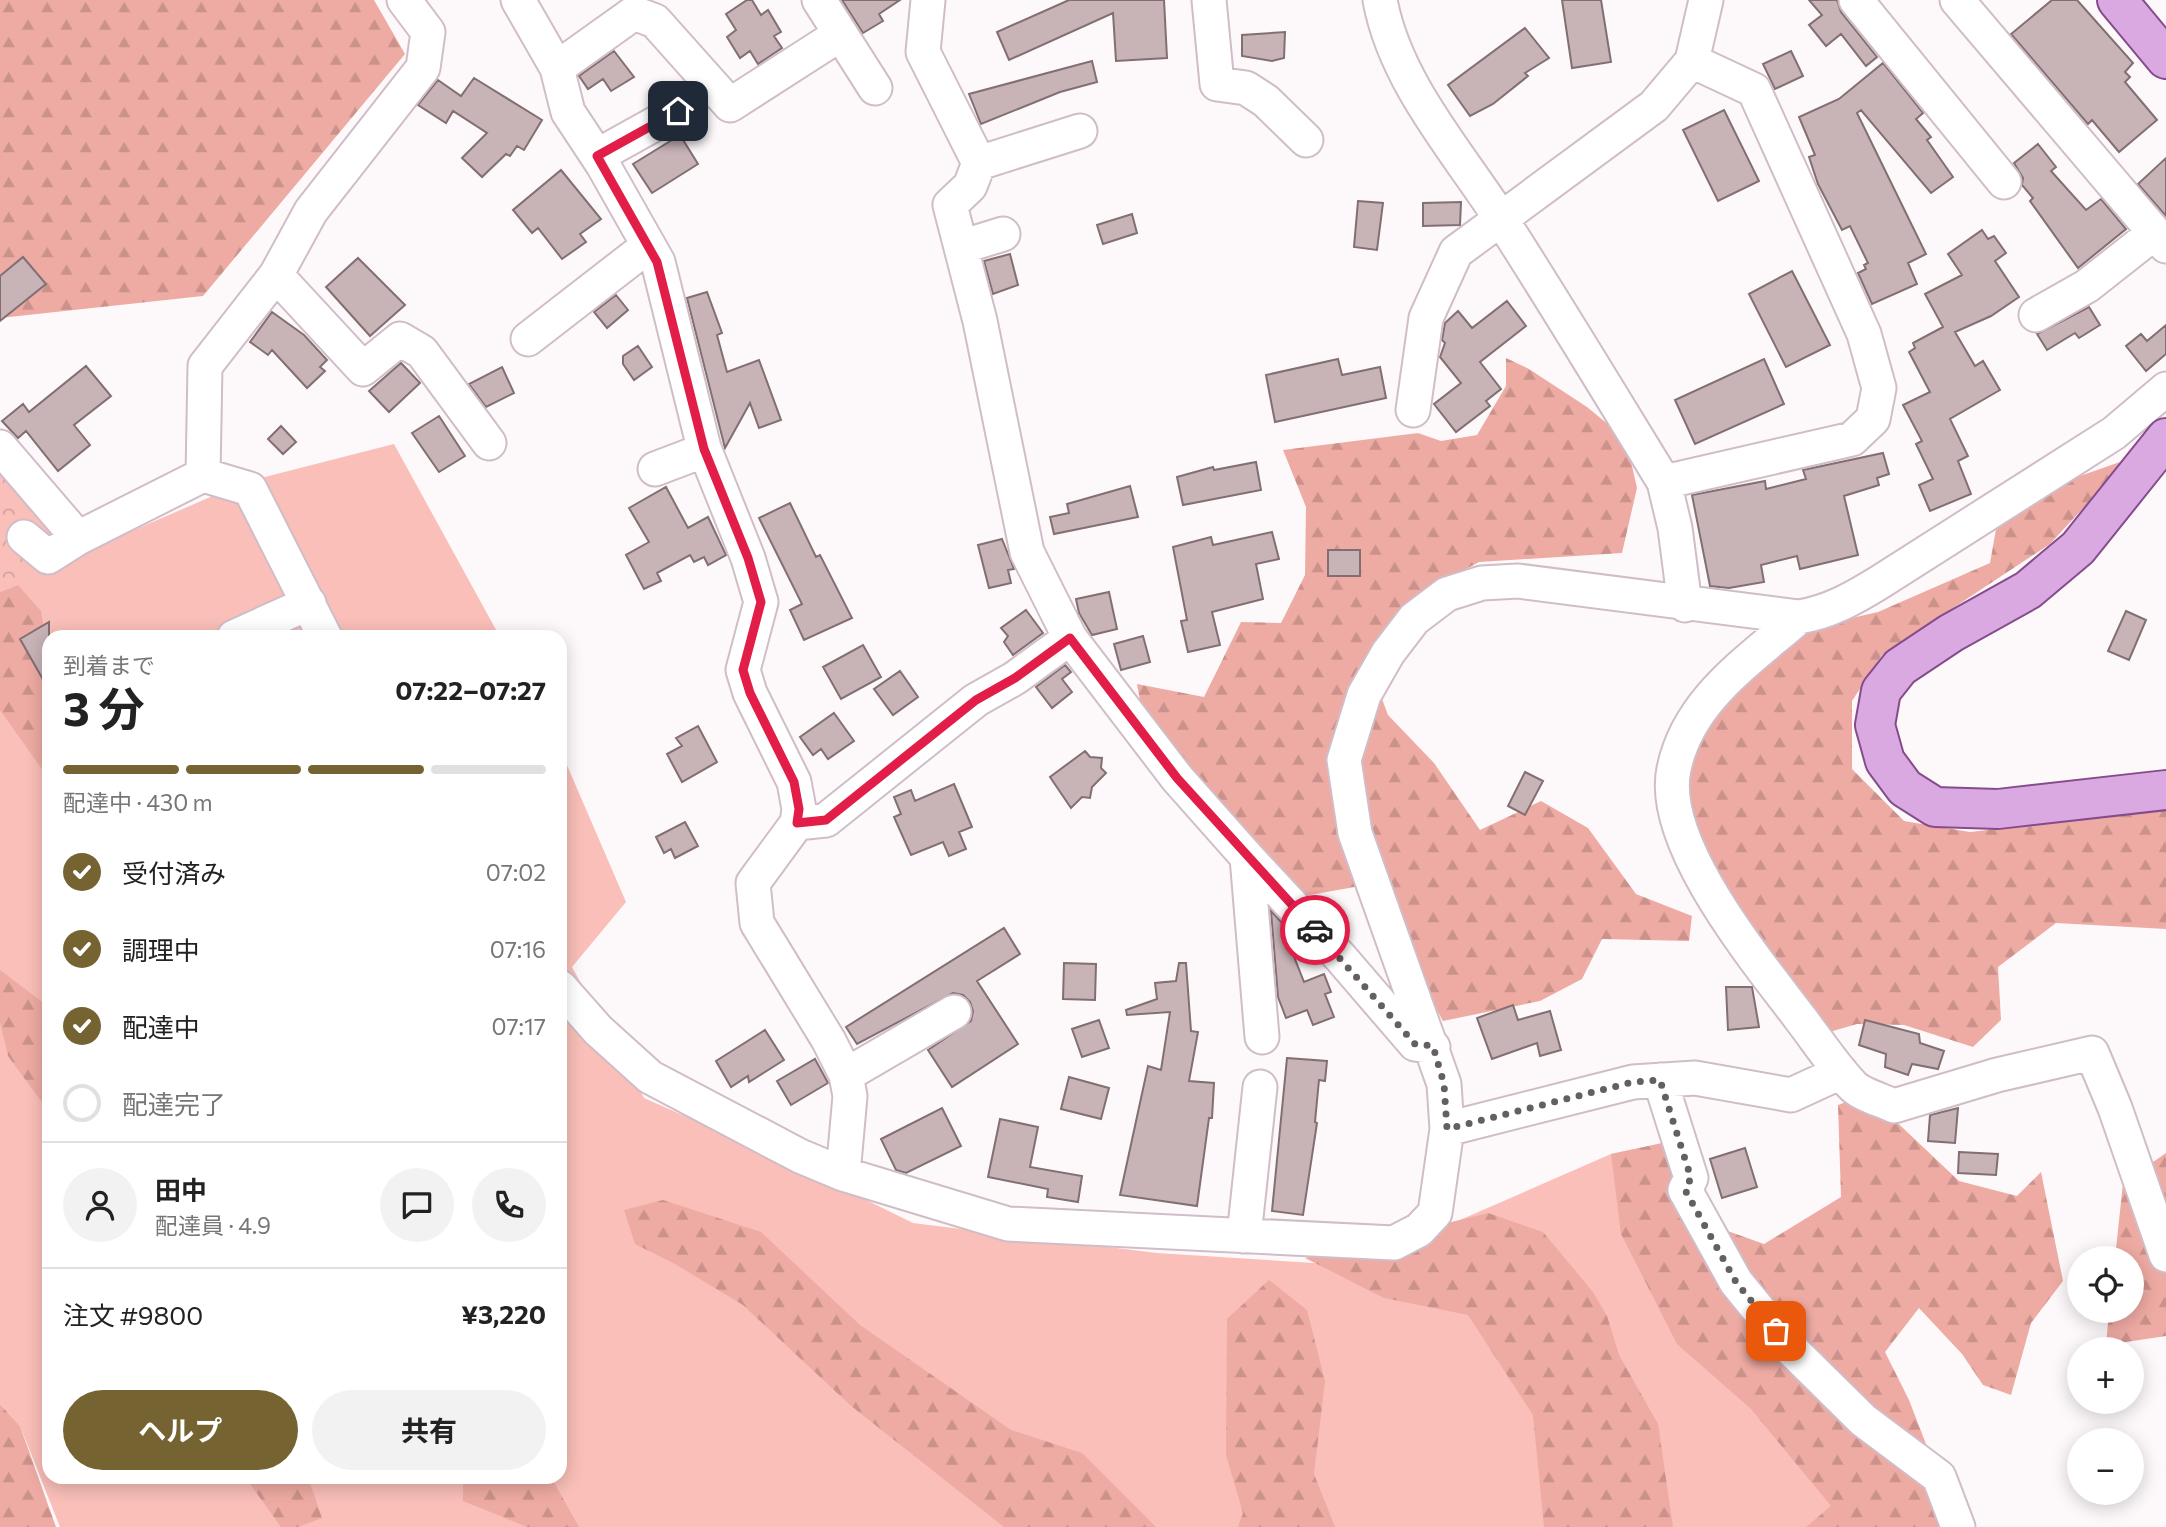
<!DOCTYPE html>
<html lang="ja">
<meta charset="utf-8">
<style>
:root{--surface:#fff;--page:#f2f2f2;--text:#222;--muted:#767676;--line:#e0e0e0;--accent:#756432}
body{margin:0;font-family:Commissioner,"Noto Sans JP",sans-serif;background:var(--page);color:var(--text);height:100vh;display:flex;flex-direction:column;font-size:26px;white-space:nowrap}
*{box-sizing:border-box;margin:0}
p{font-size:23px;color:var(--muted)}
.icon{flex:none;width:38px;height:38px;fill:none;stroke:currentColor;stroke-width:2;stroke-linecap:round;stroke-linejoin:round}
.map{position:relative;flex:1;overflow:hidden}
.details{position:absolute;left:42px;top:630px;width:525px;height:854px;display:flex;flex-direction:column;background:var(--surface);border-radius:21px;box-shadow:0 4px 18px #0003}
.details>*{flex:none}
.controls{position:absolute;left:2067px;top:1246px;display:grid;gap:14px}
.controls a{display:grid;place-items:center;width:77px;height:77px;border-radius:50%;background:var(--surface);box-shadow:0 4px 18px #0003;font-size:35px}
.pin{position:absolute;display:grid;place-items:center;width:60px;height:60px;color:#fff;margin:-30px;border-radius:14px;box-shadow:0 4px 10px #0006}
.courier{position:absolute;display:grid;place-items:center;width:70px;height:70px;margin:-35px;border:5px solid #e11d48;border-radius:50%;background:#fff;color:#222;box-shadow:0 2px 9px #0007}
.overview em{font-style:normal;font-weight:700}
.overview div{display:flex;flex-direction:column-reverse}
.overview{display:flex;align-items:center;justify-content:space-between;height:119px;padding:0 21px}
h1{font-size:46px;font-weight:700;line-height:52px}
.bar{display:grid;grid-template-columns:repeat(4,1fr);gap:10px 7px;align-content:center;height:84px;padding:0 21px}
.bar i{height:9px;border-radius:5px;background:var(--line)}
.bar .active{background:var(--accent)}
.bar p{grid-column:span 4}
.line{display:flex;align-items:center;gap:18px;padding:0 21px;border-top:2px solid var(--line)}
.line div{flex:1}
.round{display:grid;place-items:center;flex:none;width:74px;height:74px;border-radius:37px;background:var(--page)}
ol{padding:0 21px;list-style:none}
li{display:flex;align-items:center;gap:21px;height:77px}
li p{margin-inline-start:auto}
li .icon{padding:7px;border-radius:50%;background:var(--accent);color:#fff;stroke-width:4}
li:last-child{color:var(--muted)}
li i{width:38px;height:38px;border:4px solid var(--line);border-radius:50%}
.action{display:flex;gap:14px;margin-top:auto;padding:14px 21px}
.action a{flex:1;height:80px;border-radius:42px;background:var(--accent);color:#fff;font-size:28px;font-weight:700;line-height:80px;text-align:center}
.action a+a{background:var(--page);color:var(--text)}
.map>svg:first-child{display:block}
.grass{fill:#f9bfb8}
.forest{fill:url(#forest-firs)}
.park{fill:url(#park-crowns)}
.building{fill:#c8b3b7;stroke:#826f72;stroke-width:2}
.lines{fill:none;stroke-linecap:round;stroke-linejoin:round}
.minor-casing{stroke:#d0bdc7;stroke-width:37}
.major-casing{stroke:#854c8c;stroke-width:42}
.minor{stroke:#fff;stroke-width:33}
.major{stroke:#dba9e2;stroke-width:38}
.done{stroke:#645f62;stroke-width:7;stroke-dasharray:0 12.6}
.route{stroke:#e11d48;stroke-width:9}
</style>
<div class="map">
<svg width="2166" height="1527" viewBox="0 0 2166 1527">
<defs>
<pattern id="forest-firs" width="22" height="20" patternUnits="userSpaceOnUse" patternTransform="scale(1.75)"><rect width="22" height="20" fill="#eeaba3"/><path d="M5 1l3.5 6h-7zM16 11l3.5 6h-7z" fill="#cb928b"/></pattern>
<pattern id="park-crowns" width="20" height="18" patternUnits="userSpaceOnUse" patternTransform="scale(1.75)"><rect width="20" height="18" fill="#f9bfb8"/><path d="M2 6a3 3 0 1 1 6 0M12 15a3 3 0 1 1 6 0" fill="none" stroke="#d4a39d"/></pattern>
</defs>
<rect width="100%" height="100%" fill="#fdf9fb"/>
<path class="grass" d="M 394,444 L 500,637 L 49,637 L 49,1477 L 560,1477 L 560,749 L 626,902 L 572,967 L 644,1098 L 791,1163 L 913,1223 L 1157,1253 L 1410,1269 L 1460,1220 L 1611,1154 L 1672,1141 L 1854,1527 L 60,1527 L 20,1426 L 0,1404 L 0,461 L 74,556 L 245,482 Z"/>
<path class="forest" d="M 0,0 L 374,0 L 405,54 L 203,296 L 0,318 Z
M 1506,358 L 1529,369 L 1587,407 L 1626,439 L 1637,488 L 1622,553 L 1479,562 L 1419,595 L 1367,659 L 1388,715 L 1434,763 L 1480,830 L 1541,801 L 1588,828 L 1636,894 L 1692,916 L 1689,941 L 1602,939 L 1582,979 L 1540,1001 L 1443,1021 L 1366,885 L 1304,896 L 1252,847 L 1189,765 L 1142,713 L 1137,684 L 1204,697 L 1241,622 L 1281,623 L 1305,575 L 1306,507 L 1283,450 L 1418,433 L 1441,441 L 1477,435 L 1506,386 Z
M 2120,462 L 2098,492 L 2050,544 L 1882,655 L 1852,701 L 1852,769 L 1904,821 L 1970,832 L 2166,810 L 2166,929 L 2056,923 L 1998,967 L 2001,1020 L 1973,1047 L 1904,1025 L 1857,1024 L 1819,1035 L 1688,834 L 1686,783 L 1698,726 L 1791,632 L 1878,612 L 1990,563 L 1998,518 L 2057,484 Z
M 18,585 L 41,611 L 49,664 L 49,779 L 0,710 L 0,592 Z
M 0,970 L 49,1007 L 49,1112 L 8,1056 L 0,1022 Z
M 1867,1094 L 1959,1181 L 2017,1196 L 2041,1172 L 2063,1281 L 2031,1323 L 2011,1395 L 1983,1385 L 1962,1354 L 1919,1308 L 1885,1352 L 1909,1400 L 1958,1527 L 1806,1527 L 1831,1506 L 1751,1409 L 1677,1344 L 1621,1234 L 1611,1154 L 1672,1141 L 1697,1220 L 1764,1244 L 1841,1197 L 1838,1105 Z
M 2166,1153 L 2166,1336 L 2106,1345 L 2109,1311 L 2132,1311 L 2132,1258 L 2115,1258 L 2123,1183 Z
M 663,1200 L 761,1232 L 860,1325 L 1011,1430 L 1082,1453 L 1156,1527 L 1004,1527 L 850,1405 L 743,1305 L 675,1264 L 635,1244 L 624,1210 Z
M 1488,1213 L 1543,1232 L 1593,1292 L 1607,1316 L 1619,1355 L 1658,1424 L 1673,1527 L 1544,1527 L 1533,1415 L 1468,1315 L 1384,1298 L 1305,1258 Z
M 1269,1280 L 1307,1310 L 1325,1381 L 1314,1474 L 1335,1527 L 1238,1527 L 1243,1513 L 1226,1455 L 1227,1319 Z
M 0,1404 L 20,1426 L 56,1527 L 0,1527 Z
M 245,1477 L 308,1477 L 322,1518 L 298,1527 L 281,1527 Z
M 463,1477 L 551,1477 L 579,1527 L 527,1527 L 463,1501 Z"/>
<path class="park" d="M 0,472 L 45,531 L 18,585 L 0,592 Z"/>
<path class="building" d="M 747,0 L 752,0 L 761,15 L 768,10 L 781,32 L 774,36 L 782,48 L 758,64 L 750,51 L 740,58 L 727,37 L 736,30 L 726,14 Z
M 842,0 L 900,0 L 879,14 L 883,21 L 863,33 Z
M 1069,0 L 1164,0 L 1167,58 L 1116,61 L 1113,13 L 1009,60 L 997,32 Z
M 1562,0 L 1601,0 L 1611,62 L 1572,68 Z
M 1809,0 L 1837,0 L 1841,12 L 1877,57 L 1866,66 L 1841,34 L 1826,46 L 1809,25 L 1822,15 Z
M 2052,0 L 2077,0 L 2133,63 L 2125,72 L 2130,77 L 2125,82 L 2157,120 L 2119,152 L 2092,120 L 2088,124 L 2011,34 Z
M 1525,28 L 1549,58 L 1525,73 L 1528,76 L 1493,104 L 1470,116 L 1448,85 Z
M 1285,32 L 1284,58 L 1272,61 L 1242,56 L 1242,35 Z
M 614,51 L 634,77 L 611,91 L 603,79 L 588,89 L 579,76 Z
M 1791,51 L 1803,76 L 1775,89 L 1763,64 Z
M 1092,61 L 1097,82 L 1060,92 L 981,124 L 969,94 Z
M 1883,63 L 1923,113 L 1916,119 L 1931,137 L 1927,140 L 1953,177 L 1931,193 L 1861,110 L 1857,113 L 1926,254 L 1908,263 L 1917,284 L 1872,304 L 1858,273 L 1866,269 L 1864,265 L 1868,263 L 1850,226 L 1842,230 L 1818,184 L 1809,157 L 1815,155 L 1799,117 L 1839,99 Z
M 474,78 L 542,120 L 524,150 L 517,146 L 510,156 L 506,154 L 482,177 L 462,158 L 487,133 L 453,111 L 446,123 L 418,105 L 438,80 L 461,96 Z
M 1724,110 L 1759,181 L 1718,201 L 1683,130 Z
M 680,135 L 698,164 L 652,193 L 633,164 Z
M 2038,144 L 2056,167 L 2051,171 L 2086,210 L 2101,199 L 2126,229 L 2078,268 L 2030,201 L 2033,198 L 2022,185 L 2023,178 L 2014,163 Z
M 2166,158 L 2166,216 L 2138,184 Z
M 561,170 L 601,219 L 580,234 L 586,242 L 562,259 L 538,228 L 532,233 L 513,210 Z
M 1358,201 L 1383,203 L 1377,250 L 1354,247 Z
M 1461,202 L 1460,225 L 1423,226 L 1423,203 Z
M 1132,214 L 1137,233 L 1103,244 L 1097,225 Z
M 1982,230 L 1988,239 L 1994,236 L 2006,253 L 1995,261 L 2019,297 L 1991,316 L 1955,332 L 1975,366 L 1983,361 L 2000,390 L 1950,419 L 1968,456 L 1958,461 L 1971,494 L 1930,511 L 1919,485 L 1933,479 L 1916,444 L 1922,441 L 1903,405 L 1930,392 L 1909,352 L 1915,348 L 1913,343 L 1943,327 L 1925,294 L 1962,275 L 1948,254 Z
M 1010,254 L 1018,285 L 993,294 L 984,261 Z
M 23,257 L 46,284 L 0,321 L 0,276 Z
M 358,258 L 405,305 L 370,336 L 326,287 Z
M 1792,271 L 1830,345 L 1786,367 L 1749,294 Z
M 707,292 L 722,333 L 717,335 L 727,372 L 759,360 L 781,420 L 759,428 L 750,403 L 725,448 L 687,298 Z
M 616,295 L 628,310 L 607,328 L 594,312 Z
M 1507,301 L 1526,326 L 1480,362 L 1501,389 L 1486,401 L 1490,406 L 1456,432 L 1434,404 L 1461,383 L 1440,357 L 1445,343 L 1442,340 L 1445,323 L 1458,311 L 1472,328 Z
M 2089,307 L 2100,325 L 2079,338 L 2075,333 L 2047,350 L 2037,334 Z
M 272,312 L 304,335 L 327,360 L 320,367 L 325,371 L 307,388 L 272,350 L 268,355 L 250,342 Z
M 2166,325 L 2166,354 L 2146,371 L 2126,346 L 2141,334 L 2147,341 Z
M 638,346 L 652,367 L 634,380 L 623,364 L 623,356 Z
M 1338,359 L 1342,375 L 1380,367 L 1386,398 L 1275,422 L 1266,375 Z
M 1764,359 L 1784,404 L 1695,444 L 1675,400 Z
M 401,363 L 420,383 L 389,412 L 369,391 Z
M 86,366 L 111,396 L 74,425 L 90,445 L 58,471 L 26,431 L 18,438 L 2,421 L 23,404 L 29,412 Z
M 502,367 L 514,393 L 486,407 L 469,384 Z
M 439,416 L 465,456 L 439,472 L 412,433 Z
M 281,426 L 296,442 L 283,454 L 268,439 Z
M 1883,453 L 1889,474 L 1877,478 L 1879,485 L 1844,496 L 1858,555 L 1800,569 L 1797,556 L 1761,565 L 1764,582 L 1729,588 L 1710,586 L 1692,495 L 1765,481 L 1766,489 L 1806,479 L 1803,470 Z
M 1256,462 L 1261,490 L 1183,505 L 1177,477 L 1213,467 L 1214,470 Z
M 1130,486 L 1138,517 L 1054,534 L 1050,517 L 1069,513 L 1067,504 Z
M 666,487 L 688,528 L 708,517 L 726,555 L 708,565 L 704,557 L 694,562 L 690,555 L 657,573 L 661,581 L 644,589 L 626,555 L 649,542 L 629,508 Z
M 790,503 L 816,557 L 820,555 L 852,618 L 804,640 L 790,610 L 802,604 L 759,518 Z
M 1272,532 L 1279,559 L 1256,564 L 1263,599 L 1212,612 L 1220,645 L 1188,652 L 1181,621 L 1187,620 L 1173,547 L 1211,537 L 1213,545 Z
M 1002,539 L 1014,569 L 1008,570 L 1011,583 L 989,588 L 978,545 Z
M 1328,550 L 1360,550 L 1360,576 L 1328,576 Z
M 1109,592 L 1117,629 L 1092,635 L 1079,613 L 1076,599 Z
M 1026,610 L 1043,633 L 1013,655 L 1004,642 L 1008,636 L 1001,628 Z
M 2126,611 L 2146,620 L 2129,660 L 2108,651 Z
M 49,622 L 49,690 L 20,639 Z
M 1143,636 L 1150,662 L 1121,670 L 1114,644 Z
M 863,645 L 881,677 L 841,699 L 823,667 Z
M 1065,665 L 1071,672 L 1062,679 L 1072,692 L 1052,708 L 1036,687 Z
M 900,671 L 918,697 L 893,715 L 874,689 Z
M 834,713 L 854,741 L 828,759 L 821,749 L 813,755 L 800,737 Z
M 698,726 L 717,762 L 682,782 L 667,754 L 682,746 L 676,738 Z
M 1085,751 L 1090,757 L 1102,758 L 1101,768 L 1106,773 L 1092,787 L 1090,798 L 1082,797 L 1071,808 L 1050,777 Z
M 1525,772 L 1543,781 L 1525,815 L 1508,806 Z
M 954,784 L 972,827 L 959,832 L 966,849 L 949,856 L 943,842 L 911,855 L 894,817 L 901,814 L 894,797 L 911,790 L 915,801 Z
M 685,822 L 698,846 L 675,858 L 671,849 L 664,853 L 656,837 Z
M 1271,911 L 1294,936 L 1298,946 L 1291,949 L 1304,982 L 1324,974 L 1331,992 L 1325,994 L 1334,1017 L 1313,1025 L 1307,1010 L 1286,1018 L 1278,997 Z
M 1004,928 L 1020,954 L 977,981 L 1018,1044 L 952,1087 L 928,1050 L 971,1021 L 973,1011 L 970,1002 L 963,995 L 953,993 L 857,1044 L 846,1027 Z
M 1064,963 L 1096,964 L 1095,1000 L 1063,999 Z
M 1179,963 L 1186,963 L 1191,1031 L 1198,1032 L 1189,1081 L 1214,1083 L 1212,1118 L 1209,1118 L 1197,1206 L 1120,1195 L 1148,1066 L 1161,1070 L 1170,1012 L 1127,1015 L 1126,1010 L 1157,999 L 1155,983 L 1176,981 Z
M 1726,987 L 1752,987 L 1759,1027 L 1728,1030 Z
M 1513,1005 L 1518,1020 L 1550,1011 L 1561,1050 L 1540,1056 L 1537,1043 L 1492,1059 L 1477,1018 Z
M 1099,1020 L 1109,1048 L 1082,1057 L 1072,1029 Z
M 1865,1020 L 1919,1034 L 1920,1043 L 1944,1051 L 1938,1069 L 1912,1064 L 1908,1075 L 1885,1067 L 1886,1054 L 1859,1045 Z
M 765,1030 L 784,1060 L 749,1082 L 748,1076 L 731,1087 L 716,1061 Z
M 1287,1058 L 1327,1061 L 1325,1081 L 1319,1080 L 1315,1122 L 1317,1123 L 1303,1215 L 1272,1211 Z
M 815,1059 L 828,1083 L 791,1105 L 777,1081 Z
M 1069,1077 L 1109,1088 L 1101,1119 L 1061,1109 Z
M 942,1108 L 961,1146 L 906,1173 L 896,1170 L 881,1139 Z
M 1958,1108 L 1955,1143 L 1928,1141 L 1930,1115 Z
M 1000,1119 L 1038,1127 L 1030,1167 L 1082,1176 L 1078,1202 L 1047,1197 L 1048,1189 L 988,1177 Z
M 1745,1148 L 1757,1187 L 1722,1198 L 1710,1159 Z
M 1959,1152 L 1998,1154 L 1996,1175 L 1958,1173 Z"/>
<g class="lines">
<defs>
<path id="minor" d="M 518,0 L 557,68 L 568,112 L 603,165 L 658,262 L 704,448 L 748,558 L 761,602 L 743,670 L 750,693 L 794,782 L 799,809 L 797,823 L 753,883 L 757,923 L 829,1041 L 846,1075 L 850,1096 L 843,1174
M 819,0 L 875,88
M 928,0 L 923,52 L 979,163 L 970,186 L 950,205 L 980,321 L 1027,552 L 1070,638 L 1177,778 L 1247,857
M 1209,0 L 1217,84 L 1246,88 L 1266,101 L 1306,140
M 1380,0 C 1395,82 1457,151 1501,219 C 1557,306 1610,394 1664,482 L 1675,528 L 1685,605
M 1856,0 L 2004,182
M 1957,0 L 2166,246
M 557,68 L 634,13 L 655,21 L 730,105 L 839,35
M 597,156 L 678,111
M 979,163 L 1080,131
M 961,247 L 1003,234
M 276,275 L 363,369 L 400,339 L 422,352 L 489,443
M 2036,315 L 2087,286 L 2153,234
M 528,339 L 648,246
M 1413,410 L 1426,318 L 1456,252 L 1654,106 L 1692,61 L 1706,0
M 0,447 L 78,538
M 655,469 L 705,450
M 203,475 L 205,366 L 276,275 L 311,211 L 423,68 L 428,32 L 404,0
M 1664,482 L 1852,439 L 1873,419 L 1879,388 L 1864,334 L 1754,90 L 1692,61
M 24,537 L 48,557 L 78,538 L 203,475 L 250,489 L 325,637
M 1799,617 C 1749,661 1688,700 1674,769 C 1658,843 1758,962 1800,1018 C 1817,1040 1833,1065 1852,1085 C 1861,1095 1882,1100 1894,1106 L 1997,1075 L 2092,1053 L 2115,1108 L 2166,1255
M 234,637 L 309,603
M 797,823 L 826,820 L 976,700 L 1015,678 L 1070,638
M 560,987 L 598,1030 L 650,1077 L 800,1156 L 843,1174 L 1008,1224 L 1394,1243 L 1419,1230 L 1435,1213 L 1447,1129 L 1444,1084 L 1355,833 L 1344,760 L 1364,695 L 1388,653 L 1414,619 L 1447,594 L 1482,583 L 1518,581 L 1799,617 C 1830,612 1854,598 1880,582 L 2114,433 L 2166,389
M 1262,1037 L 1247,857 L 1341,958 L 1415,1044 L 1433,1047
M 846,1075 L 954,1012
M 1660,1080 L 1691,1178 L 1685,1190 L 1736,1282 L 1789,1347 L 1863,1420 L 1939,1477 L 1958,1527
M 1447,1129 L 1633,1082 L 1695,1078 L 1791,1095 L 1841,1072
M 1244,1236 L 1260,1087"/>
<path id="major" d="M 2117,0 L 2166,59
M 2166,438 L 2078,548 L 2028,590 L 1951,633 L 1900,667 L 1881,691 L 1875,725 L 1885,761 L 1905,788 L 1935,807 L 1998,809 L 2166,790"/>
</defs>
<use href="#minor" class="minor-casing"/>
<use href="#major" class="major-casing"/>
<use href="#minor" class="minor"/>
<use href="#major" class="major"/>
</g>
<g class="lines">
<path class="done" d="M 1315,930 L 1415,1044 L 1433,1046 L 1444,1084 L 1447,1129 L 1633,1082 L 1660,1080 L 1691,1178 L 1685,1190 L 1736,1282 L 1776,1331"/>
<path class="route" d="M 678,111 L 597,156 L 657,262 L 704,449 L 748,558 L 761,602 L 743,670 L 750,693 L 794,782 L 799,809 L 797,823 L 826,820 L 976,700 L 1015,678 L 1070,638 L 1177,778 L 1315,930"/>
</g>
</svg>
<div class="controls">
<a><svg class="icon" aria-label="locate" viewBox="0 0 24 24"><circle cx="12" cy="12" r="6"/><path d="M12 2v4M12 18v4M2 12h4M18 12h4"/></svg></a>
<a>+</a>
<a>−</a>
</div>
<div class="pin" style="left:1776px;top:1331px;background:#ea580c"><svg class="icon" aria-label="bag" viewBox="0 0 24 24"><path d="M5 8h14l-1 12H6zM9 8a3 3 0 0 1 6 0"/></svg></div>
<div class="pin" style="left:678px;top:111px;background:#1f2937"><svg class="icon" aria-label="home" viewBox="0 0 24 24"><path d="M3 11l9-7 9 7M6 9v11h12V9"/></svg></div>
<div class="courier" style="left:1315px;top:930px"><svg class="icon" aria-label="car" viewBox="0 0 24 24"><path d="M5 17H2v-5l4-1 3-4h7l3 4 3 1v5h-3M9 17h6M6 11h13"/><circle cx="7" cy="17" r="2"/><circle cx="17" cy="17" r="2"/></svg></div>
<section class="details">
<div class="overview"><div><h1>3 分</h1><p>到着まで</p></div><em>07:22–07:27</em></div>
<div class="bar"><i class="active"></i><i class="active"></i><i class="active"></i><i></i><p>配達中 · 430 m</p></div>
<ol>
<li><svg class="icon" aria-label="check" viewBox="0 0 24 24"><path d="M5 12l5 5 9-10"/></svg>受付済み<p>07:02</p></li>
<li><svg class="icon" aria-label="check" viewBox="0 0 24 24"><path d="M5 12l5 5 9-10"/></svg>調理中<p>07:16</p></li>
<li><svg class="icon" aria-label="check" viewBox="0 0 24 24"><path d="M5 12l5 5 9-10"/></svg>配達中<p>07:17</p></li>
<li><i></i>配達完了</li>
</ol>
<div class="line" style="height:126px"><a class="round"><svg class="icon" aria-label="person" viewBox="0 0 24 24"><circle cx="12" cy="8" r="4"/><path d="M4 21q1-7 8-7t8 7"/></svg></a><div><b>田中</b><p>配達員 · 4.9</p></div><a class="round"><svg class="icon" aria-label="chat" viewBox="0 0 24 24"><path d="M4 5h16v11H9l-5 4z"/></svg></a><a class="round"><svg class="icon" aria-label="phone" viewBox="0 0 24 24"><path d="M5 4h4l2 5-3 2q2 4 5 5l2-3 5 2v4C11 20 4 13 5 4z"/></svg></a></div>
<div class="line" style="height:91px"><div>注文 #9800</div><b>¥3,220</b></div>
<div class="action"><a>ヘルプ</a><a>共有</a></div>
</section>
</div>
